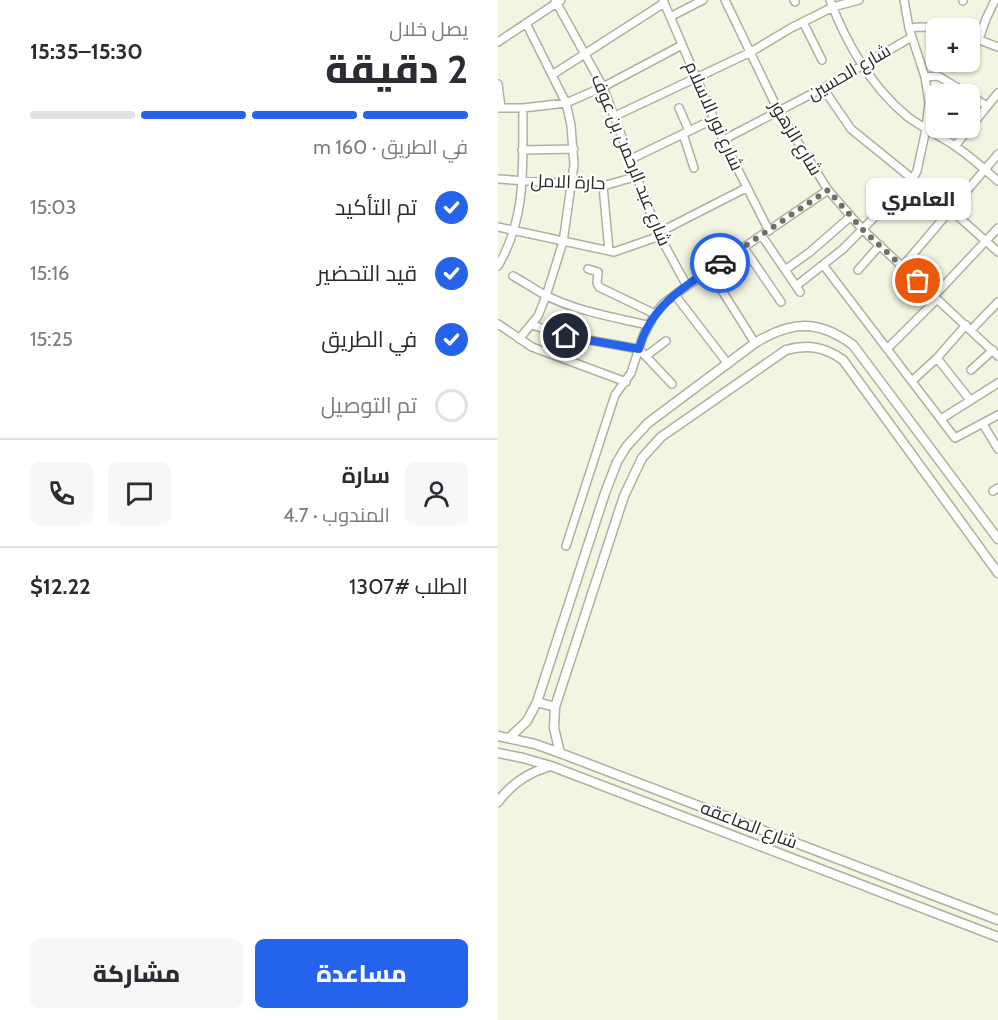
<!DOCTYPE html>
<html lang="ar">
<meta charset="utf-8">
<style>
:root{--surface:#fff;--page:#f7f7f7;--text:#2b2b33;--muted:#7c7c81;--line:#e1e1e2;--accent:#2563eb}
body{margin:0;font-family:Cabin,Cairo,sans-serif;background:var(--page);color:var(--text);direction:rtl;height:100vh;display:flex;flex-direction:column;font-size:22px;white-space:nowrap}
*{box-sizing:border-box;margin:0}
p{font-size:20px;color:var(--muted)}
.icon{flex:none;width:33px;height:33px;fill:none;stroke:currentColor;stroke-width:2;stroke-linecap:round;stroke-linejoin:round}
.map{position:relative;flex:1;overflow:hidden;direction:ltr}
.sheet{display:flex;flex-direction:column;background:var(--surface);width:498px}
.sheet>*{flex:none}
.tools{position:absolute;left:428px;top:18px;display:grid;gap:12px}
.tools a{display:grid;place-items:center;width:54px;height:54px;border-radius:9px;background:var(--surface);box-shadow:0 2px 4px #0004;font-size:30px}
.pin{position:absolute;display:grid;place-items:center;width:51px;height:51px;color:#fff;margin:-26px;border:3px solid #fff;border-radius:50%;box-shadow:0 2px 6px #0007}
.courier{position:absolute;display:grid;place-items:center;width:60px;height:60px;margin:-30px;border:4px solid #2563eb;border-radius:50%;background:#fff;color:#222;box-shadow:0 2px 8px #0007}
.bubble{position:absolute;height:42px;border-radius:9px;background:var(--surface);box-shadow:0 2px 4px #0004;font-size:20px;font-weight:800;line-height:42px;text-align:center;direction:rtl}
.head em{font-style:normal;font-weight:800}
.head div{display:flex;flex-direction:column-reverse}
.head{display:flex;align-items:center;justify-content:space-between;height:102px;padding:0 30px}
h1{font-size:39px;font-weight:800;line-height:45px}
.bar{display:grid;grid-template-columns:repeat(4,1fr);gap:9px 6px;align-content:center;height:72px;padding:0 30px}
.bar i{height:8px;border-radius:4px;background:var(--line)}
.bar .selected{background:var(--accent)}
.bar p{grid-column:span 4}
.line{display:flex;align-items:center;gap:15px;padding:0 30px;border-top:2px solid var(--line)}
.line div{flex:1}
.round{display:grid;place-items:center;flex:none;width:63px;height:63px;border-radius:9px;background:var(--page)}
ol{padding:0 30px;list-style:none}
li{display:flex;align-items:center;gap:18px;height:66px}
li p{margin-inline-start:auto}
li .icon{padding:6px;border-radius:50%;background:var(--accent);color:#fff;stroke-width:4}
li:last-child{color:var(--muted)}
li i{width:33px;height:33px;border:3px solid var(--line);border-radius:50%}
.button{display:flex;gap:12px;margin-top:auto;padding:12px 30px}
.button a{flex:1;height:69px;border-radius:9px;background:var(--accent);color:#fff;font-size:24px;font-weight:800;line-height:69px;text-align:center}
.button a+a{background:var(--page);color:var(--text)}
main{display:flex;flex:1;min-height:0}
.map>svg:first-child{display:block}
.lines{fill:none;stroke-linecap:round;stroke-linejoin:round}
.minor-casing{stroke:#aeb1a0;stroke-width:10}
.tertiary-casing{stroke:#aeb1a0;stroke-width:11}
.minor{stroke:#fff;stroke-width:7}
.tertiary{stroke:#fff;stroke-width:8}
.done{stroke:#6e7065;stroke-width:6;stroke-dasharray:0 10.8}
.route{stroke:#2563eb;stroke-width:8}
.labels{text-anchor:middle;stroke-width:4.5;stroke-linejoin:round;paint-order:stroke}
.street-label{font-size:18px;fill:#272922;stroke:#fff}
</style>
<main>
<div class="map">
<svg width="500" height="1020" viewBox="0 0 500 1020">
<rect width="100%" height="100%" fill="#f1f5e2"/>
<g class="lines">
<defs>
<path id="minor" d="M 57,0 L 105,87 L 160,233 L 189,286
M 165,0 L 225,140 L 271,231
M 227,0 L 281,112 L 330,190 L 365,230 L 500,356
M 296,0 L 297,2
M 332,0 C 348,43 374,88 410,117 C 425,128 442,136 457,146 C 472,156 486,169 500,181
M 465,0 L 465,1
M 172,17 L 205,0
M 305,22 L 324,60
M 411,28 L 423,27 L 442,28
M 471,36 L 500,47
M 481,39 L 488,19 L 497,0
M 0,42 L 63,0
M 54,75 L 166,3
M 427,77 L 440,76 L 470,94
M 0,84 L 3,108
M 325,88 L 353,129 L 454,211 L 500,252
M 471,95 L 489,106
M 0,108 L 25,108 L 68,103 L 105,87 L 184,45
M 181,108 L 191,131
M 117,116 L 253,52 L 293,28 L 335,7 L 361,0
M 185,134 L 196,168
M 225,140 L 325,88 L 414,37
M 457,146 L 500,93
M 24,150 L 76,149
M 133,159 L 216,119
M 0,179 L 105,186 L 140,176
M 105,186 L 111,251
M 0,227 L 116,252 L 162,236
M 160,233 L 248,188
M 264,236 L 302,292
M 246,248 L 283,302
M 0,266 C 30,215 24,164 25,108
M 326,266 L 457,438 L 500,415
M 404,267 L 500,154
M 90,269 L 100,272 L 99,283 L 101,287 L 157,314
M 211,270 L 257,343
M 287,270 L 312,252 L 352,217
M 360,270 L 382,245
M 15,276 C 26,282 36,289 47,295 C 78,311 115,317 149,325
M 298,286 L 345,249 L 415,178 L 419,171 L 428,129 L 431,102 L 427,77 L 411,28 L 406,0
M 177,295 L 230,364
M 436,296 L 500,228
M 0,324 L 34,347 L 128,382
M 34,325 L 68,336 L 141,349 L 174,384
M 473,330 L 500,302
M 21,339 L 40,316 L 48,296 L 65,242 L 76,165 L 73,125 L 68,103 L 28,23
M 389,349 L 439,299
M 148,356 L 168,341
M 439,358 L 472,400
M 473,370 L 495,350
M 414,381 L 439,358 L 468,325
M 443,419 L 500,383
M 485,424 L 500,449
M 495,491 L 500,488
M 68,546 L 117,395 L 133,373 L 145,336 L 157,314 L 166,303 L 189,286 L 330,190"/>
<path id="tertiary" d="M 39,702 L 57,707
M 0,736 L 37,744 L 62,753 L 500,920
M 12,737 L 29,721 L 39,702 L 107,493 L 119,462 L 128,447 L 150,423 L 257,343 C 293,321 320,319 355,345 L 500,539
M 0,753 L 25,758 L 53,766 L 500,937
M 62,753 L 56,728 L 57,707 L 126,496 L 144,458 L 163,437 L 288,350 C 310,344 327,347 345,360 L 500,573
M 0,802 C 14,783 31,772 53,766"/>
</defs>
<use href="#minor" class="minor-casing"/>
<use href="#tertiary" class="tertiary-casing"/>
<use href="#minor" class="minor"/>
<use href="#tertiary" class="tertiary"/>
</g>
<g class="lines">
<path class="done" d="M 222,263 L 330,190 L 365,230 L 420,281"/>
<path class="route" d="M 68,336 L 141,349 C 152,306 187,286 222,263"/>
</g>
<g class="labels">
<g class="street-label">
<text transform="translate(351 72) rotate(-30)" y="6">شارع الحسين</text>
<text transform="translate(216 116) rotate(66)" y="6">شارع نور الاسلام</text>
<text transform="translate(298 138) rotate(59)" y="6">شارع الزهور</text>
<text transform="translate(133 160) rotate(68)" y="6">شارع عبد الرحمن بن عوف</text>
<text transform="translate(70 182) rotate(2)" y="6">حارة الامل</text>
<text transform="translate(251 825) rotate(21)" y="6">شارع الصاعقه</text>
</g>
</g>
</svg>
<div class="tools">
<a>+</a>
<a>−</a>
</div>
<div class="pin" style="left:420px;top:281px;background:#ea580c"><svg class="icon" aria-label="bag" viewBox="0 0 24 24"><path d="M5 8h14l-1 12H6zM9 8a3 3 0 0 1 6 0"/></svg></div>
<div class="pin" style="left:68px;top:336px;background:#1f2937"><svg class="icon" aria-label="home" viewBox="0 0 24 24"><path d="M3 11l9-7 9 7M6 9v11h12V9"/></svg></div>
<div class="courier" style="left:222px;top:263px"><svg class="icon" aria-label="car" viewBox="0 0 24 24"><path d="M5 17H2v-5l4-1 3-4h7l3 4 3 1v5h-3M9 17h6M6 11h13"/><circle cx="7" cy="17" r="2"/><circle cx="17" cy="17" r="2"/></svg></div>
<div class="bubble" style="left:368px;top:178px;width:105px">العامري</div>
</div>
<section class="sheet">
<div class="head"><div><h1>2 دقيقة</h1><p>يصل خلال</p></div><em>15:30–15:35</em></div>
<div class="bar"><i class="selected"></i><i class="selected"></i><i class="selected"></i><i></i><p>في الطريق · 160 m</p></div>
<ol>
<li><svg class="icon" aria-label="check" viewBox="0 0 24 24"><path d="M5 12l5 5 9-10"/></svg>تم التأكيد<p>15:03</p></li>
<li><svg class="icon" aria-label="check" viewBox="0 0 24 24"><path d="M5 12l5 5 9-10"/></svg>قيد التحضير<p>15:16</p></li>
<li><svg class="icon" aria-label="check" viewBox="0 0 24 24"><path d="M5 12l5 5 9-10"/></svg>في الطريق<p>15:25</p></li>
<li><i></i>تم التوصيل</li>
</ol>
<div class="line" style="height:108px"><a class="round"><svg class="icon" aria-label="person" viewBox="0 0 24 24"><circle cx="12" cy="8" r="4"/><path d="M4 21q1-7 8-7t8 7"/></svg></a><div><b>سارة</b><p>المندوب · 4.7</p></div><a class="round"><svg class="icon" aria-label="chat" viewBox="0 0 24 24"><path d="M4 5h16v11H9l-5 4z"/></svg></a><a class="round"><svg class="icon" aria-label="phone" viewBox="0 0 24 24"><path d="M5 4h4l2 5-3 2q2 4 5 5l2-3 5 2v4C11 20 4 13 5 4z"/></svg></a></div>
<div class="line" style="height:78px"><div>الطلب #1307</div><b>$12.22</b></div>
<div class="button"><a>مساعدة</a><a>مشاركة</a></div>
</section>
</main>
